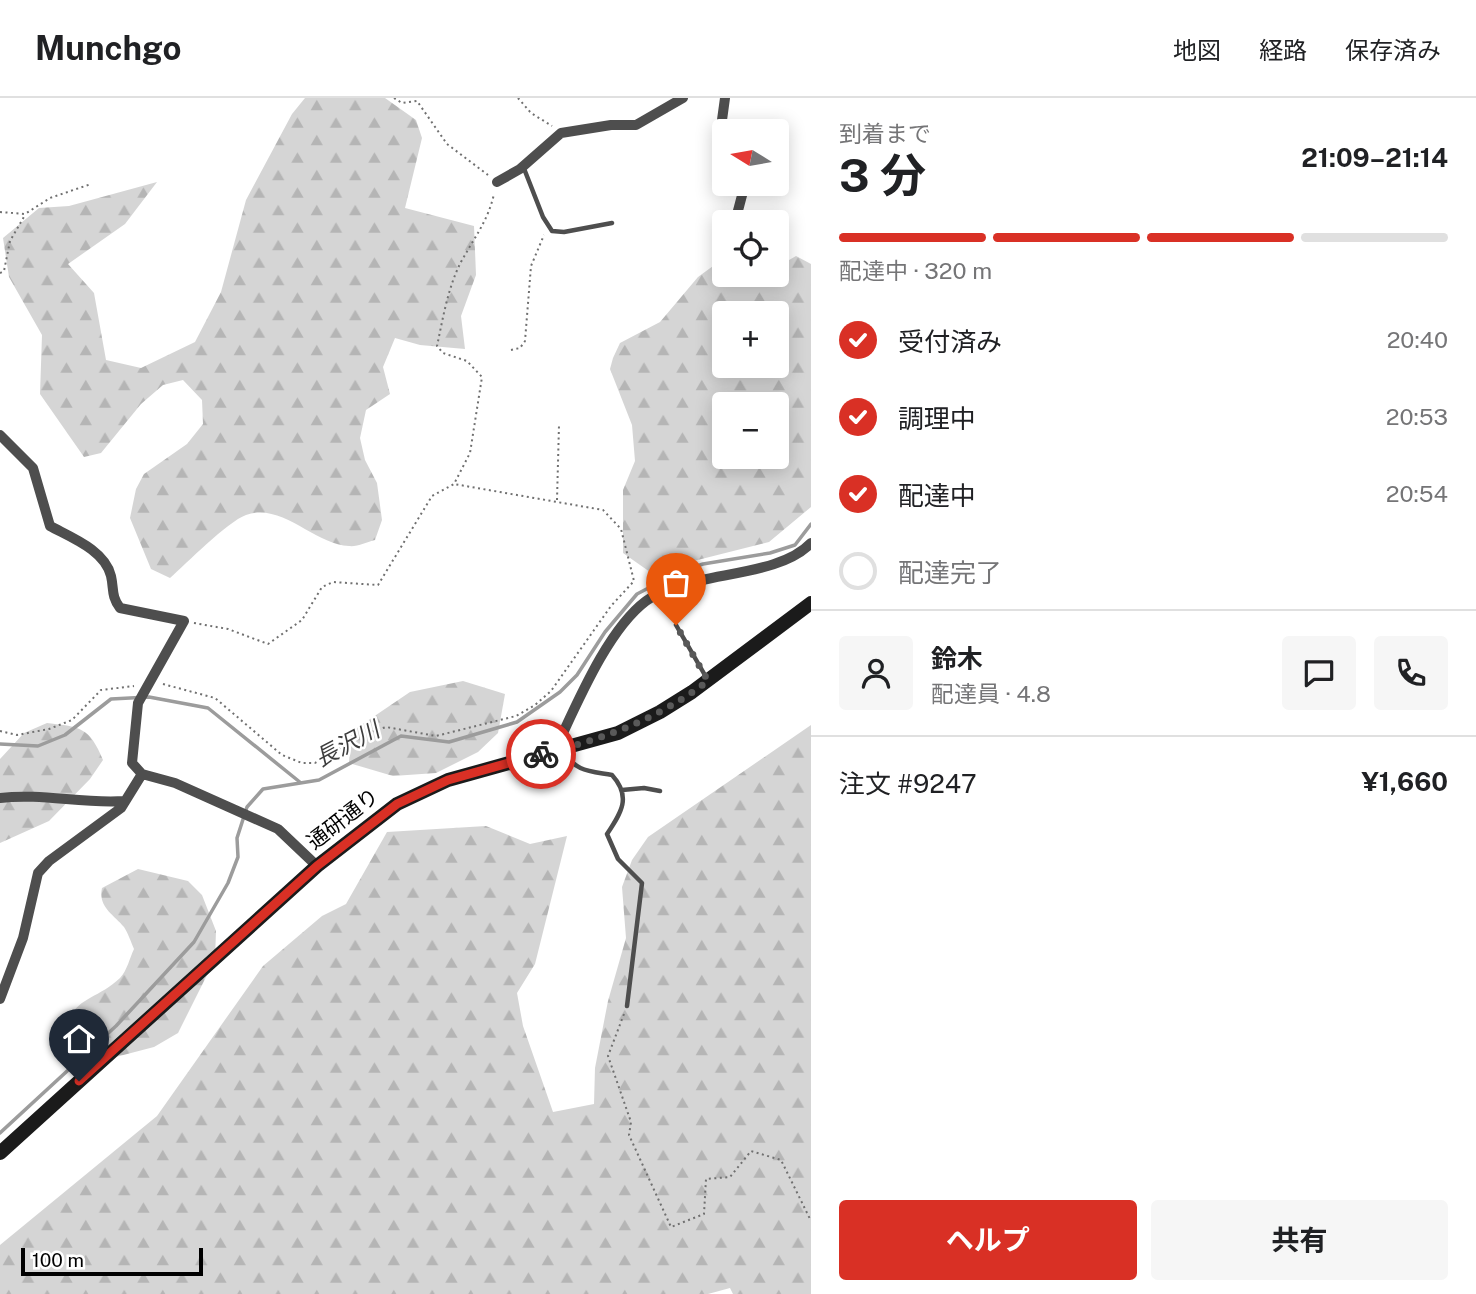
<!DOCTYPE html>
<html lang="ja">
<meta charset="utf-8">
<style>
:root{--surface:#fff;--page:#f6f6f6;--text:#202124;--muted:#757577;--line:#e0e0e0;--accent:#d93025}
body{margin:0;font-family:"Public Sans","Noto Sans JP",sans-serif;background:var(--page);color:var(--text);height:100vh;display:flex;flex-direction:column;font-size:26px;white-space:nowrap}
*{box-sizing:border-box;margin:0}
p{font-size:23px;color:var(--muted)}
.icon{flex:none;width:38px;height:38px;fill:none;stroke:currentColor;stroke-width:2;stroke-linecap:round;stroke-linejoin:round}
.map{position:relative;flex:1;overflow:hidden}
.details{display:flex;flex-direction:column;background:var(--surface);width:665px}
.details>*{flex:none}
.needle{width:46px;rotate:281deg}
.buttons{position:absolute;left:712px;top:21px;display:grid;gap:14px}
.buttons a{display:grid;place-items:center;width:77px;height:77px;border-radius:7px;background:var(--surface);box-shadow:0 4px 18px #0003;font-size:35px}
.scale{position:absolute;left:21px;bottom:18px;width:182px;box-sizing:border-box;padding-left:7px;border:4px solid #000;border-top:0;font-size:19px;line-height:24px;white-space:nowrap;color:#000;-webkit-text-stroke:5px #fff;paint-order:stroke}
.pin{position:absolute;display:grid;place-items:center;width:60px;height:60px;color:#fff;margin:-72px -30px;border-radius:50% 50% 50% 0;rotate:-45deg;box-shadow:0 0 7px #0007}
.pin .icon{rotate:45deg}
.courier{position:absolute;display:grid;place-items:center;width:70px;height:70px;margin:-35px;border:5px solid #d93025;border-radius:50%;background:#fff;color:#222;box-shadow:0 2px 9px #0007}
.head em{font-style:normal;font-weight:700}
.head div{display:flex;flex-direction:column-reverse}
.head{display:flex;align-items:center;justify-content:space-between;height:119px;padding:0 28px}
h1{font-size:46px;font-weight:700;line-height:52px}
.bar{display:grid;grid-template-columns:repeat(4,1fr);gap:10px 7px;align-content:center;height:84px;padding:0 28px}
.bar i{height:9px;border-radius:5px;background:var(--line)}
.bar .selected{background:var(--accent)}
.bar p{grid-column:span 4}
.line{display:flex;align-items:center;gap:18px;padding:0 28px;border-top:2px solid var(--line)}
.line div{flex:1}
.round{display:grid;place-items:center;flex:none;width:74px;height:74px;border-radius:7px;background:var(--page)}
ol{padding:0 28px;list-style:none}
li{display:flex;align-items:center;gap:21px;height:77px}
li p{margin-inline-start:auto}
li .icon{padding:7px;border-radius:50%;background:var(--accent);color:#fff;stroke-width:4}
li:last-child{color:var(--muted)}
li i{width:38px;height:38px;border:4px solid var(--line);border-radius:50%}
.primary-button{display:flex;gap:14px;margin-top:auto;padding:14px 28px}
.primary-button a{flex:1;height:80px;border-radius:7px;background:var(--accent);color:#fff;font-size:28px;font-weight:700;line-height:80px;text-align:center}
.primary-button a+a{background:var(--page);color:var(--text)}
header{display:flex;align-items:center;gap:42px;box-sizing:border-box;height:98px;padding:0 35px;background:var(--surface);border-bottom:2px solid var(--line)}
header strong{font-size:33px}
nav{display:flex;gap:38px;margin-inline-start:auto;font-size:24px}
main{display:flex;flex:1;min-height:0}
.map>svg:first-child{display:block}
.forest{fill:url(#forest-firs);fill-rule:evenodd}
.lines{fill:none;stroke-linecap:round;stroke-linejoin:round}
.stream{stroke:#9c9c9c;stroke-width:3.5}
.path{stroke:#707070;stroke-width:2;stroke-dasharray:2 3.5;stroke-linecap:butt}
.lane{stroke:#4e4e4e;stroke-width:4.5}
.street{stroke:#4e4e4e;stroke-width:10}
.secondary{stroke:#1b1b1b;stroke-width:14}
.done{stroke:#595959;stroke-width:7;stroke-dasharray:0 12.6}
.route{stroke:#d93025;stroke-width:9}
.labels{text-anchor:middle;stroke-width:5;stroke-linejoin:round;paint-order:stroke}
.street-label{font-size:21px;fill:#000;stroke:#fff}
.water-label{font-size:23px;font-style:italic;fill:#3d3d3d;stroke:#fff}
</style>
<header>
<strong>Munchgo</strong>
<nav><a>地図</a><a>経路</a><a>保存済み</a></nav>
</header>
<main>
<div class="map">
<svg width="811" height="1196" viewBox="0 0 811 1196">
<defs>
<pattern id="forest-firs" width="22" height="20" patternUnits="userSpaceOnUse" patternTransform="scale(1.75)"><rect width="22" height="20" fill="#d5d5d5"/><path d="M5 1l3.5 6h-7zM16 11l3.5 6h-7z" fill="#b5b5b5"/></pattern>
</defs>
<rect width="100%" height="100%" fill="#fff"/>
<path class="forest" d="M 305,0 L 385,0 L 416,22 L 422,40 L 405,110 L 474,128 L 476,177 L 461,218 L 465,251 L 420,247 L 395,240 L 383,269 L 390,296 L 366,312 L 360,340 L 365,362 L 377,385 L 382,422 L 375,442 C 367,444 357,449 349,448 C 315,447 282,404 246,417 C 227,424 187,465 170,480 L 151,471 L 130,420 L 136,391 L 144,376 L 187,346 L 203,326 L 202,302 L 183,282 L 163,287 L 141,306 L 101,355 L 84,359 L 40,296 L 42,237 L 9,179 L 3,140 L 39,110 L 69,108 L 157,84 L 125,126 L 68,166 L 94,195 L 106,262 L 141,270 L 195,244 L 221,194 L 246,102 L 292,16 Z
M 796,158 L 811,166 L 811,409 L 769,444 L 650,474 L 623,455 L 623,392 L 635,363 L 632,327 L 610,271 L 613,260 L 620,245 L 660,224 L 698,179 L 724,160 L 724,177 L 739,177 L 744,189 L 765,177 L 777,177 L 777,169 ZM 777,215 L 777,268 L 724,268 L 724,215 ZM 777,306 L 777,359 L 724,359 L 724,306 Z
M 463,583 L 505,596 L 498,635 L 478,654 L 436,675 L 393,678 L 349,665 L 351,634 L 410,594 Z
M 47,625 C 81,629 89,629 103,662 L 90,681 L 49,723 L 0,745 L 0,661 L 24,635 Z
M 811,627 L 811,1196 L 733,1196 L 730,1190 L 708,1196 L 0,1196 L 0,1147 L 157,1018 L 263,868 L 322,818 L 346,806 L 387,734 L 486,728 L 530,746 L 567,738 L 535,866 L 517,895 L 523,928 L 553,1014 L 594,1006 L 595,970 L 608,903 L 626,840 L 622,789 L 632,762 L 648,739 Z
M 138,771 L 188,783 L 202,797 L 216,833 L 215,861 L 178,935 L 154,949 L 108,961 L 65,941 C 67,899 95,904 120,880 C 127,873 130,859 134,851 C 131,844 128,835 124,829 C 113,816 98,809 102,790 Z"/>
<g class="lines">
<path class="stream" d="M 0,646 L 38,648 L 65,637 L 111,601 L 149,599 L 208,610 L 301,685
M 0,1035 L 116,928 L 194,844 L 228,785 L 238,759 L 237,740 L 247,709 L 263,691 L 319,682 L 401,638 L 449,644 L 517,624 L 560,594 L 577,577 L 605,534 L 637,496 L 679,474 L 703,466 L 770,455 L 795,447 L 811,426"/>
<path class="path" d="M 394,0 L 402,5 L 417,3 L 447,46 L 488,77
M 518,0 L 531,15 L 552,28
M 0,114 L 25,116 L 50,100 L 91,86
M 0,175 L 4,173 L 10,143 L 25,117
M 511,252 L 520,250 L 525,243 L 531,168 L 544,137
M 557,402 L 559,327
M 194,525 L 228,531 L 268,546 L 302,522 L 322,489 L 333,484 L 378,487 L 432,398 L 454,386 L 470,355 L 482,279 L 467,263 L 443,255 L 437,248 C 443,220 448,189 461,164 C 474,140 488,123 494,96
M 163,586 L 215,600 L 282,657 L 302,665 L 315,665 L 362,637 L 386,629 L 436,638 L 516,618 L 535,607 L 551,593 L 611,508 L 634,483 L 621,431 L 603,412 L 454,386
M 0,633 L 17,637 L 49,631 L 72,622 L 101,592 L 134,588
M 624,916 L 608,958 L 631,1024 L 629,1037 L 671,1129 L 704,1116 L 706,1081 L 730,1079 L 751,1053 L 781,1062 L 811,1123"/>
<path class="lane" d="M 523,68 L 543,119 L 552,133 L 564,134 L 612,125
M 676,527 L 706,579
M 564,653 C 575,674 590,673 612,677 C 632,699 621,715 607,736 L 618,761 L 642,785 L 627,908
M 622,692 L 644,690 L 660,693"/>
<path class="street" d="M 724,36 L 722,22 L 725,0
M 497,84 L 520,71 L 561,35 L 611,27 L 636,27 L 683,0
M 735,124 L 745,86
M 0,337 L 33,370 L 50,428 C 70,439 105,452 111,478 C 114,491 111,498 120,510 L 184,523 L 138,605 L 132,665 L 142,676 L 121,710 L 49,763 L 38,775 L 23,840 L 0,901
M 555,652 C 576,608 607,532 646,503 C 688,472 776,482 811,445
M 142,676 L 175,685 L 278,731 L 317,768
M 0,700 C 42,695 82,706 124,703"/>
<path class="secondary" d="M 0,1055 L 317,768 L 397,706 L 448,682 L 618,635 L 660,614 L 692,594 L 811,505"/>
</g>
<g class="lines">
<path class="done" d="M 541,656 C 602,642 658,621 708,583 L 676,527"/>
<path class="route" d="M 79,983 L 317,768 L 397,706 L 448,682 L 541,656"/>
</g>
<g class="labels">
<g class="street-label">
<text transform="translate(343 721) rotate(-38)" y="7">通研通り</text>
</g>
<g class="water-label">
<text transform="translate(347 646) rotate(-28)" y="8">長沢川</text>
</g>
</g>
</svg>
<div class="buttons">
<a><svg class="needle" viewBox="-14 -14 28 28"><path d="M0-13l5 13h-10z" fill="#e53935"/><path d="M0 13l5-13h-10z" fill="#757577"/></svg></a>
<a><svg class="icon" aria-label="locate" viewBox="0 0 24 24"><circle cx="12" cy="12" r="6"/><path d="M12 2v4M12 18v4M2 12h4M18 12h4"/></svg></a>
<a>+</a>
<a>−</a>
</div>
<div class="scale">100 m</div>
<div class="pin" style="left:676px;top:527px;background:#ea580c"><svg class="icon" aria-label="bag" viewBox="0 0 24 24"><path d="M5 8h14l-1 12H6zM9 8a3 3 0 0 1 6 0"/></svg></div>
<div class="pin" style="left:79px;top:983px;background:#1f2937"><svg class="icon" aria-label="home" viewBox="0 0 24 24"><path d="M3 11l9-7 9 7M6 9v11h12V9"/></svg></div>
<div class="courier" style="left:541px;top:656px"><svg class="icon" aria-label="bike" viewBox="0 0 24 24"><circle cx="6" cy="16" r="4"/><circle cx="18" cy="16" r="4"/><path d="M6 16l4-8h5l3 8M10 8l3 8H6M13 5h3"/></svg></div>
</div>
<section class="details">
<div class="head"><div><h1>3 分</h1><p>到着まで</p></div><em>21:09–21:14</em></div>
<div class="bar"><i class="selected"></i><i class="selected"></i><i class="selected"></i><i></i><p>配達中 · 320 m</p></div>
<ol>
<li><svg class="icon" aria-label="check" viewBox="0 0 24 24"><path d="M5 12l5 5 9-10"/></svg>受付済み<p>20:40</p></li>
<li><svg class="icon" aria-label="check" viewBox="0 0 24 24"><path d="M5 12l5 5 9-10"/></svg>調理中<p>20:53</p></li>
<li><svg class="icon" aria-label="check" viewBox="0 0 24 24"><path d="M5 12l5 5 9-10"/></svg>配達中<p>20:54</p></li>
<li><i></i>配達完了</li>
</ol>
<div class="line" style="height:126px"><a class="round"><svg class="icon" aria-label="person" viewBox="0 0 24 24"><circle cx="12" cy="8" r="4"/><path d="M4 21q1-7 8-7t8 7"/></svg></a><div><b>鈴木</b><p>配達員 · 4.8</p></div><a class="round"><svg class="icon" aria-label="chat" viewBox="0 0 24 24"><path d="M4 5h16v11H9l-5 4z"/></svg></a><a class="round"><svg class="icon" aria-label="phone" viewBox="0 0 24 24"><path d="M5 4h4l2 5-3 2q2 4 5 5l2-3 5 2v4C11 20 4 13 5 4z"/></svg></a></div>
<div class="line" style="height:91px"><div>注文 #9247</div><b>¥1,660</b></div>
<div class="primary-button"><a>ヘルプ</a><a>共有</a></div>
</section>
</main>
